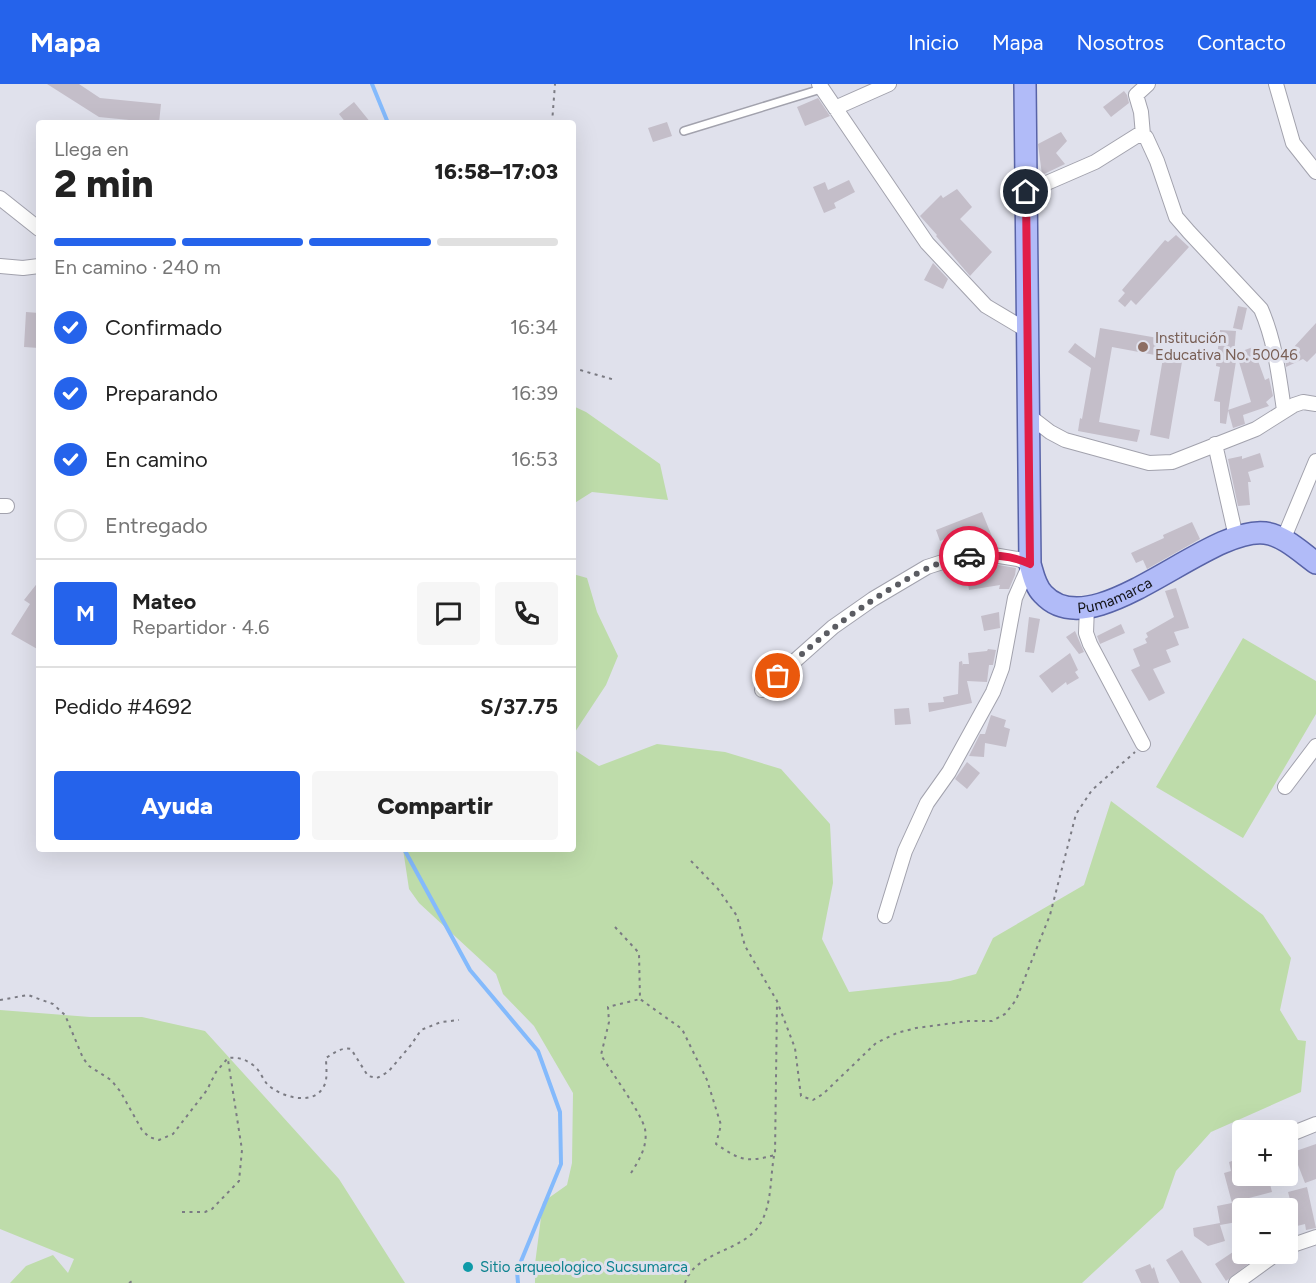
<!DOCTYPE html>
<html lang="es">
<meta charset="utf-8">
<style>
:root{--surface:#fff;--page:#f6f6f6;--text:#222;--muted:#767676;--line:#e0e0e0;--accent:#2563eb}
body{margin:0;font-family:Figtree,sans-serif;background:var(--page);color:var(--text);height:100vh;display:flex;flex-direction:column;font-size:22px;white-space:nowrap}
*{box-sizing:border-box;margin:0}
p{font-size:20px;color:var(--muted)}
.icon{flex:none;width:33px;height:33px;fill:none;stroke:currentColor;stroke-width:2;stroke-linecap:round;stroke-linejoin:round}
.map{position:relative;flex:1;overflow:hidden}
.sheet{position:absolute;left:36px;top:36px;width:540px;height:732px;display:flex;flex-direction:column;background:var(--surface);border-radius:6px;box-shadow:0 6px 24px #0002}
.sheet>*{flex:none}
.fabs{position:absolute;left:1232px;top:1036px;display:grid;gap:12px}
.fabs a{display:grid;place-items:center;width:66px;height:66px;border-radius:6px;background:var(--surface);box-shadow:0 6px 24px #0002;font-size:30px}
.pin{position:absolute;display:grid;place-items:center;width:51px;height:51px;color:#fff;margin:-26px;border:3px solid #fff;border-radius:50%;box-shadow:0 2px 6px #0007}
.courier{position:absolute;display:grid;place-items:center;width:60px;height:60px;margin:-30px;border:4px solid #e11d48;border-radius:50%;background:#fff;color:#222;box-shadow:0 2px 8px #0007}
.head em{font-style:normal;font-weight:800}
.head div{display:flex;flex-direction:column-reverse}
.head{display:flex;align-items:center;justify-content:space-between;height:102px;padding:0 18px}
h1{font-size:39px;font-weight:800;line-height:45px}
.bar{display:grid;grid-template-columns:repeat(4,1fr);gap:9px 6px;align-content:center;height:72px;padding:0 18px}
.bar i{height:8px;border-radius:4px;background:var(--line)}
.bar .on{background:var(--accent)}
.bar p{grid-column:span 4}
.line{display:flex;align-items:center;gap:15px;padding:0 18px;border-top:2px solid var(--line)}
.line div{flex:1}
.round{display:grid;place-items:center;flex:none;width:63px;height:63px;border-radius:6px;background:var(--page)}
ol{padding:0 18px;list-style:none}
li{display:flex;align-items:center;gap:18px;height:66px}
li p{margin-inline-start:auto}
li .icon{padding:6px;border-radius:50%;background:var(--accent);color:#fff;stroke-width:4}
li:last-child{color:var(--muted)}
li i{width:33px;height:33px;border:3px solid var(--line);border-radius:50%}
.primary-button{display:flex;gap:12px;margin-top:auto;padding:12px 18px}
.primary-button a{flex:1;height:69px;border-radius:6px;background:var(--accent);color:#fff;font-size:24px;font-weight:800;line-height:69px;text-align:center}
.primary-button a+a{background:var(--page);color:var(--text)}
header{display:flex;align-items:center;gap:36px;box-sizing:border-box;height:84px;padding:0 30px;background:var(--accent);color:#fff}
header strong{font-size:28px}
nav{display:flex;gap:33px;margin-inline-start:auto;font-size:21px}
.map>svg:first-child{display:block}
.green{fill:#bedcaa}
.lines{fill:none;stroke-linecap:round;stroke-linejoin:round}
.stream{stroke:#84bafc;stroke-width:4}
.building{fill:#c4bec9}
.lane-casing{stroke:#a2a2ad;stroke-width:10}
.street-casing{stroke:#a2a2ad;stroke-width:16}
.primary-casing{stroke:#5863a7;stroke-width:24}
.path{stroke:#7b7b83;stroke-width:2;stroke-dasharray:3 4.5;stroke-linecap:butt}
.lane{stroke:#fff;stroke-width:7}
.street{stroke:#fff;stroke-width:14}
.primary{stroke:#b1bbf8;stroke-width:21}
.done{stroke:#5b5c62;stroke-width:6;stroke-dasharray:0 10.8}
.route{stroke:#e11d48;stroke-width:8}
.education-dot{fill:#8d6e63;stroke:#e0e1ec;stroke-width:2}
.culture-dot{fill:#0f9aa8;stroke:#e0e1ec;stroke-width:2}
.labels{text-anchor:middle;stroke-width:6;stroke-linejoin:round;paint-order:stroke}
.education-label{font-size:15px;fill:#785e54;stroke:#e0e1ec;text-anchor:start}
.street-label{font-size:15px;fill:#141418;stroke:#e0e1ec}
.culture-label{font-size:15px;fill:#0d838f;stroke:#e0e1ec;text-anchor:start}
</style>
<header>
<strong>Mapa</strong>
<nav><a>Inicio</a><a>Mapa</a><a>Nosotros</a><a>Contacto</a></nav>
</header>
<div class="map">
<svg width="1316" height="1199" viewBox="0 0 1316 1199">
<rect width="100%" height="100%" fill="#e0e1ec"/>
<path class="green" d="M 573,322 L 586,328 L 660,380 L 668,416 L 592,408 L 573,420 Z
M 573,490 L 587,494 L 597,528 L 618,572 L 606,601 L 573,651 Z
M 1243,554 L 1316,597 L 1316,630 L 1243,754 L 1156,703 Z
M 657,660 L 725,668 L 781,685 L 830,740 L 833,799 L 822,855 L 849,908 L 950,897 L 976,890 L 993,854 L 1084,801 L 1111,717 L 1263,831 L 1291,874 L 1280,926 L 1298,956 L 1306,957 L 1301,1008 L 1211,1048 L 1176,1087 L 1163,1124 L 1082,1199 L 535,1199 L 535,1180 L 543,1118 L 567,1101 L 572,1079 L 573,1009 L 534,942 L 503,910 L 496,890 L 419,819 L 409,805 L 403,765 L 573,765 L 573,665 L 599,682 Z
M 0,926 L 90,933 L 142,933 L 205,947 L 339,1095 L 405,1199 L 10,1199 L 26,1182 L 53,1171 L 68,1189 L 74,1175 L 0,1145 Z"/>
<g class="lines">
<path class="stream" d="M 372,0 L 388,39
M 404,765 L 470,886 L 538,967 L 560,1028 L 561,1080 L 517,1187 L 518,1199"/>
</g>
<path class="building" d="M 47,0 L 79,0 L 100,14 L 161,20 L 159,39 L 99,33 Z
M 1124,7 L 1127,11 L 1129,19 L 1111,33 L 1103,23 Z
M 818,14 L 830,32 L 805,42 L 797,23 Z
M 354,18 L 371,39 L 346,39 L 339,30 Z
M 667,38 L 672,52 L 653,58 L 648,44 Z
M 1061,48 L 1067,57 L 1056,69 L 1065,80 L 1042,91 L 1038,60 Z
M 849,96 L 855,108 L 834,119 L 836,124 L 824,129 L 813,103 L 825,98 L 828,106 Z
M 957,105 L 972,123 L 960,135 L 992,168 L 970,192 L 936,152 L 937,151 L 920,132 L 941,111 L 943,114 Z
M 1176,151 L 1189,163 L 1136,221 L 1131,216 L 1125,223 L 1118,217 L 1125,209 L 1122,206 L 1165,156 L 1168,158 Z
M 933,179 L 948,195 L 943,205 L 924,196 Z
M 1238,222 L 1247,224 L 1242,246 L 1233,244 Z
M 26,228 L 39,229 L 39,264 L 24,263 Z
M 1316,239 L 1316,269 L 1307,278 L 1303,275 L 1286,283 L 1285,272 L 1296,267 L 1293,264 Z
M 1100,244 L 1158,254 L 1155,271 L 1112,263 L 1099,338 L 1140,346 L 1137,358 L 1078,347 L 1080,334 L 1082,335 L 1091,284 L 1068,268 L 1075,259 L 1095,274 Z
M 1220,246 L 1236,247 L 1234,270 L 1253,263 L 1265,296 L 1269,294 L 1273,312 L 1266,318 L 1269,322 L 1243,331 L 1245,340 L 1233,344 L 1228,326 L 1251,318 L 1237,271 L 1226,340 L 1220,339 L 1220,318 L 1214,317 L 1220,283 L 1216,282 Z
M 1164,268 L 1183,272 L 1169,355 L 1150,351 Z
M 1260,369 L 1264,383 L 1248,388 L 1251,398 L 1248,398 L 1250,421 L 1238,422 L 1228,375 L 1242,372 L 1242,375 Z
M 982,428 L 995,460 L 959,464 L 954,451 L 940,457 L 936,446 Z
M 1192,438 L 1200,455 L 1147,485 L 1143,476 L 1136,479 L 1131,469 L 1164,454 L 1163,451 Z
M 987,479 L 1016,484 L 1015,491 L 1009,505 L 999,505 L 1000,501 L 969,506 L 965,482 Z
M 39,497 L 39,566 L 11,550 L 30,520 L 24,516 Z
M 1176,504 L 1189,544 L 1174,548 L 1179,561 L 1166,566 L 1171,578 L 1153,585 L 1165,609 L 1149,617 L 1131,586 L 1140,582 L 1133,565 L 1147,559 L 1145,555 L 1148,553 L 1146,549 L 1174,533 L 1165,507 Z
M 999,528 L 1000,544 L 984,547 L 981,532 Z
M 1029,533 L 1040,535 L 1034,569 L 1025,568 Z
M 1121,540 L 1125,549 L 1100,560 L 1097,552 Z
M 1075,547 L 1084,568 L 1079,570 L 1066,553 Z
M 988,565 L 996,566 L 993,581 L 989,581 L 987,598 L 967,597 L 972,619 L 929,628 L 928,619 L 944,618 L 943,613 L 958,610 L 959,578 L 962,577 L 963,582 L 963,580 L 969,580 L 968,569 L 987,567 Z
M 1070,569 L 1078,586 L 1075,588 L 1079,594 L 1067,601 L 1066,598 L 1052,609 L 1039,592 Z
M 909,624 L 911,640 L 895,641 L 894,625 Z
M 991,631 L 1006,636 L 1004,643 L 1010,645 L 1006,663 L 985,659 L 984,673 L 969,672 L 980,650 L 985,650 Z
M 967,678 L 980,689 L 967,705 L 955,695 Z
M 1316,1060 L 1316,1095 L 1305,1099 L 1293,1068 Z
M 1238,1075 L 1242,1092 L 1268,1092 L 1272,1108 L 1249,1114 L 1251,1125 L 1242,1125 L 1242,1144 L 1239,1145 L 1237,1138 L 1220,1141 L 1225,1157 L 1208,1162 L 1194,1152 L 1193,1144 L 1220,1139 L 1217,1122 L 1232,1119 L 1224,1089 L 1231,1087 L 1229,1078 Z
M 1307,1103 L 1316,1144 L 1306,1146 L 1305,1140 L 1297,1142 L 1288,1108 Z
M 1242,1162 L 1242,1170 L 1261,1170 L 1226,1197 L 1215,1180 Z
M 1182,1166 L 1202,1199 L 1180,1199 L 1166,1176 Z
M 1150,1180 L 1152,1185 L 1154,1183 L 1159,1199 L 1141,1199 L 1135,1186 Z"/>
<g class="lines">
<defs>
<path id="lane" d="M 684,47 L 821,5"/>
<path id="street" d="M 819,0 L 927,159 L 986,222 L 1028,247
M 1276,0 L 1293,59 L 1316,88
M 835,24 L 889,0
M 1143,51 L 1141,28 L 1136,11 L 1148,0
M 1026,108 L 1095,78 L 1138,51 L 1146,53 L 1157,77 L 1176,133 L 1189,148 L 1261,225 C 1275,257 1279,292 1284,326
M 0,114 L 39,145
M 0,182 L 23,184 L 39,182
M 1028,331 L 1050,348 L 1065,356 L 1149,379 L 1172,378 L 1256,345 L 1294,321 L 1303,318 L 1316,320
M 1215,360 L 1236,453
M 0,422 L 7,422
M 1283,456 L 1316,377
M 1087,522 L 1086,549 L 1090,560 L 1143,660
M 762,606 L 833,543 L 873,515 L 927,483 L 955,474 L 987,470 L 1018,475 L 1030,480 L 1015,514 L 1002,584 L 993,608 L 949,688 L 927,719 L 905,767 L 885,832
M 1285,703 L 1316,662
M 1296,1048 L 1316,1040
M 1287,1163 L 1316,1153
M 1236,1199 L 1276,1170"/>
<g id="primary">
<path id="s1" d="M 1025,0 L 1030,480 C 1033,490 1035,502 1043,510 C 1093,565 1206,442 1265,449 C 1283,451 1302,469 1316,479"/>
</g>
</defs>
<use href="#lane" class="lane-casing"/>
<use href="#street" class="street-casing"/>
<use href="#primary" class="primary-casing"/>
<path class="path" d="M 552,39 L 555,0
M 573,284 L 615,296
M 691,777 L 718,805 L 737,832 L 745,862 L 777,917 L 795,964 L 801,1012 L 813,1016 L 823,1010 L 876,959 L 897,949 L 916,944 L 968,937 L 992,937 L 1005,930 L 1016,916 L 1050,831 L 1076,730 L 1092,706 L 1135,668
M 615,843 L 639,869 L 640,915 L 682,945 L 707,996 L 721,1041 L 716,1060 C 740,1076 746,1079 775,1071 L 777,918
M 0,916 L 28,911 L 53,920 L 65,931 L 83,974 L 89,982 L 111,996 L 120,1007 L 142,1046 L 149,1053 L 159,1056 L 173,1050 L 207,1006 L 216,988 L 228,974 C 238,973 245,975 253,981 C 260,986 262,994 267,1000 C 280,1013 314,1023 324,1002 C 328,995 326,982 326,974 C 334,969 341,963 351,965 L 368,992 L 377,994 L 388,988 L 411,961 L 421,946 L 441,938 L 459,936
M 631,1089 C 640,1075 648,1061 645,1045 C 641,1028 611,988 601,971 L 609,938 L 608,923 L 640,915
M 182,1128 L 205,1128 L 212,1125 L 239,1097 L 242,1066 L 228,976
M 129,1199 L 134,1196
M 685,1199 C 695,1167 744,1168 760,1140 C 772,1121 770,1094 774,1072"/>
<use href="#lane" class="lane"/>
<use href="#street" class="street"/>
<use href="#primary" class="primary"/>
</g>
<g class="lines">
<path class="done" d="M 778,592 C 815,557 849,530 892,504 C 917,489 940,475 969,472"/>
<path class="route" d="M 969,472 C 991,471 1009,470 1030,480 L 1026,108"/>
</g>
<circle class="education-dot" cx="1143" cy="263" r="6"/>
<circle class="culture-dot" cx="468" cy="1183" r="6"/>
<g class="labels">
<g class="education-label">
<text x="1155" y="259">Institución<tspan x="1155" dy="17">Educativa No. 50046</tspan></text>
</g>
<g class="street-label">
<text dy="5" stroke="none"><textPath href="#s1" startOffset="591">Pumamarca</textPath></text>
</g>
<g class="culture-label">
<text x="480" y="1188">Sitio arqueologico Sucsumarca</text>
</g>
</g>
</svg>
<div class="fabs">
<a>+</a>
<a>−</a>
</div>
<div class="pin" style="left:778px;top:592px;background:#ea580c"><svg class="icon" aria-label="bag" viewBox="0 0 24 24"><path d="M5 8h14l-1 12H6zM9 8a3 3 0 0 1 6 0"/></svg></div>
<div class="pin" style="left:1026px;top:108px;background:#1f2937"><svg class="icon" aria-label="home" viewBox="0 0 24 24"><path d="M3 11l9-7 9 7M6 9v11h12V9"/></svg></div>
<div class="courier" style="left:969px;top:472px"><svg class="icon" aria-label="car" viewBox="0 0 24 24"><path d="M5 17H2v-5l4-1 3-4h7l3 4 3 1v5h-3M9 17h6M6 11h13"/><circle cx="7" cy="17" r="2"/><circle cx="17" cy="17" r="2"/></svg></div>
<section class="sheet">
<div class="head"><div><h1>2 min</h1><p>Llega en</p></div><em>16:58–17:03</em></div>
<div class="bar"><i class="on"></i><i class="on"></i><i class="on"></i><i></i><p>En camino · 240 m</p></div>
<ol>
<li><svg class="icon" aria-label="check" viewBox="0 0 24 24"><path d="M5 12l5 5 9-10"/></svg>Confirmado<p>16:34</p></li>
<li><svg class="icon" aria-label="check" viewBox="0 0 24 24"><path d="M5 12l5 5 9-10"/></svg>Preparando<p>16:39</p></li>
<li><svg class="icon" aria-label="check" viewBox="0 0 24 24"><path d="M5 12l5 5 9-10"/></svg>En camino<p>16:53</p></li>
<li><i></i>Entregado</li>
</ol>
<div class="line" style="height:108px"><b class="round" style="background:var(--accent);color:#fff">M</b><div><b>Mateo</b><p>Repartidor · 4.6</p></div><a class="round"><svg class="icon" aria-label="chat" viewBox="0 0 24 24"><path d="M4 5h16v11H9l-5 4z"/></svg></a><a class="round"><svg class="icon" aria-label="phone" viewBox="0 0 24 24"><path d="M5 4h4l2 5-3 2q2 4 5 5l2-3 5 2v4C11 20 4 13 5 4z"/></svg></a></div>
<div class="line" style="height:78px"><div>Pedido #4692</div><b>S/37.75</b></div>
<div class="primary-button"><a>Ayuda</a><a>Compartir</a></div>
</section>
</div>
